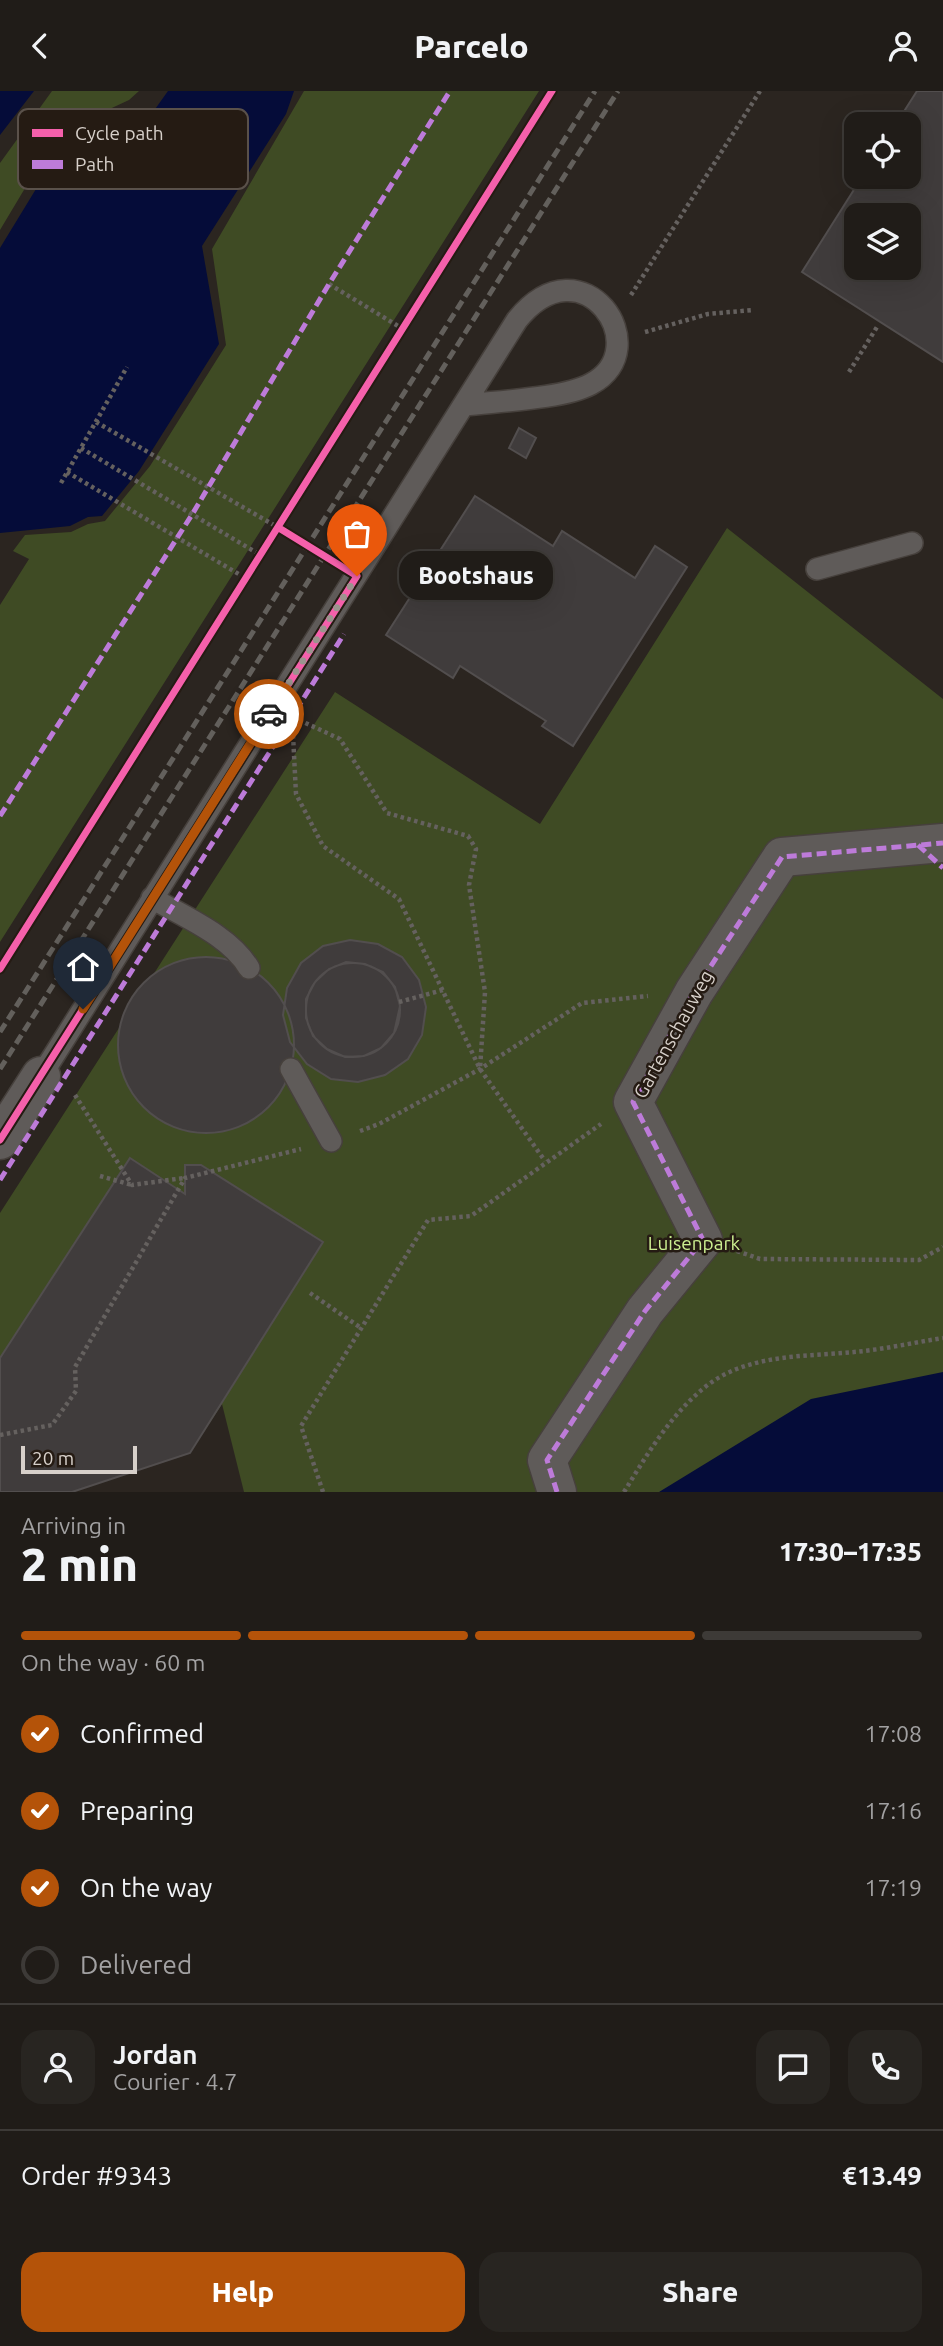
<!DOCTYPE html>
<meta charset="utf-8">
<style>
:root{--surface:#201c18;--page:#282521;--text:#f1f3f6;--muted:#a2a1a2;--line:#3d3a37;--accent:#b45309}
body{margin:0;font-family:Ubuntu,sans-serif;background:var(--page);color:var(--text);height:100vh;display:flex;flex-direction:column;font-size:26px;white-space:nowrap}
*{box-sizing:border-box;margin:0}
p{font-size:23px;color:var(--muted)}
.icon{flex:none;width:38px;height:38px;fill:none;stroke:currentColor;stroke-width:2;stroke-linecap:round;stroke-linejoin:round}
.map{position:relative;height:1401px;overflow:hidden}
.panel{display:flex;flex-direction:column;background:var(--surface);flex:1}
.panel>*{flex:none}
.fabs{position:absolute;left:844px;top:21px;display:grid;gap:14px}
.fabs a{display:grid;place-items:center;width:77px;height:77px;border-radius:14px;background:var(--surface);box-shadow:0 7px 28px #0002,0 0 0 2px var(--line);font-size:35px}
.scale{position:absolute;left:21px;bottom:18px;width:116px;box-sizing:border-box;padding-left:7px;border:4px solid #d7d0ca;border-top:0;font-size:19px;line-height:24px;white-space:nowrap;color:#d7d0ca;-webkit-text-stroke:5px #251b13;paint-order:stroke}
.pin{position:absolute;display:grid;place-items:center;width:60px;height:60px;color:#fff;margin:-72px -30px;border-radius:50% 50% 50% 0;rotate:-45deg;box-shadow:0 0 7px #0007}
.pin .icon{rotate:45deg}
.courier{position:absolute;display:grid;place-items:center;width:70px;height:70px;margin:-35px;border:5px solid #b45309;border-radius:50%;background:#fff;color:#222;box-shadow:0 2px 9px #0007}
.bubble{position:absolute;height:49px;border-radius:21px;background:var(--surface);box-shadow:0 7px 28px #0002,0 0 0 2px var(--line);font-size:23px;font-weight:800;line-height:49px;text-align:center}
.head em{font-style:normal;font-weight:800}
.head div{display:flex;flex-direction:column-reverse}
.head{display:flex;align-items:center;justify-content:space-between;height:119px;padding:0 21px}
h1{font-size:46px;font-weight:800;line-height:52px}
.bar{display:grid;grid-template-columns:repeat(4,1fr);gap:10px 7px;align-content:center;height:84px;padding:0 21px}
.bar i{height:9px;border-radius:5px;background:var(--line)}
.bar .current{background:var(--accent)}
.bar p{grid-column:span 4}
.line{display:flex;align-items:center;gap:18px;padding:0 21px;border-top:2px solid var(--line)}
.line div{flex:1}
.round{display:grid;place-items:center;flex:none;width:74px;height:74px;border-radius:21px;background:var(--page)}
ol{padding:0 21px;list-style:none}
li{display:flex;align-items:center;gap:21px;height:77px}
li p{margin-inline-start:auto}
li .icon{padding:7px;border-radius:50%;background:var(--accent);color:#fff;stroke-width:4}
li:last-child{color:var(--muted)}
li i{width:38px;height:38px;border:4px solid var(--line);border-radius:50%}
.button{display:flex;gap:14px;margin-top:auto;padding:14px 21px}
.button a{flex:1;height:80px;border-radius:21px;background:var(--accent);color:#fff;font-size:28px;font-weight:800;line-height:80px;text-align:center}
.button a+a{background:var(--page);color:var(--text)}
header{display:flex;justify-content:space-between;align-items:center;height:91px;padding:0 21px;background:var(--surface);font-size:32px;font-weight:800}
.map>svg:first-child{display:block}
.green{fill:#3f4b24}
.water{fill:#050c39}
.building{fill:#403c3c;stroke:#524e4e;stroke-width:2;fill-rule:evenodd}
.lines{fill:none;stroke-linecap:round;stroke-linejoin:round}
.lane-casing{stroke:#46403c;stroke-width:24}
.street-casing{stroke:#46403c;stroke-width:41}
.path{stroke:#65615f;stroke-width:4.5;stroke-dasharray:3.5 3.5;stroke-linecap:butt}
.lane{stroke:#5f5b59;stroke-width:21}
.street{stroke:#5f5b59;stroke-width:38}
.rail{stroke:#63605c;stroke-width:5;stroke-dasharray:10 5;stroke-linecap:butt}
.quiet{stroke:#bd7bd9;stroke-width:5;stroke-dasharray:10 5;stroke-linecap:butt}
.cycleway-casing{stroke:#251b13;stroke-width:11}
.cycleway{stroke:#f560ab;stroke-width:7}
.done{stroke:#9b948e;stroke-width:7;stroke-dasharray:0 12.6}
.route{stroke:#b45309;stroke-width:9}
.labels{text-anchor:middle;stroke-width:5;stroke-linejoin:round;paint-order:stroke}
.street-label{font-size:19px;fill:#d7d0ca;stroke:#251b13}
.park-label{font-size:19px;fill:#cdef91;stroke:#251b13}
.key{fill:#251b13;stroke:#5a514a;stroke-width:2}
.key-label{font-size:19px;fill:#d7d0ca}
</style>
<header><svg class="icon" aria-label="back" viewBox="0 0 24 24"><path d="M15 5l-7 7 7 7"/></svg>Parcelo<svg class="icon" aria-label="person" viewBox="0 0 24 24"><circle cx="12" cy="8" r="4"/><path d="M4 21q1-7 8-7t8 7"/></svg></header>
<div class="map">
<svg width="943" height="1401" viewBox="0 0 943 1401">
<rect width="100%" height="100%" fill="#2b2520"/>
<path class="green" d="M 52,0 L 139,0 L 129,9 L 58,42 L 0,139 L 0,72 Z
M 304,0 L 539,0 L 0,851 L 0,514 L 29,468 L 13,460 L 25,444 L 71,441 L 88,433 L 105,430 L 150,375 L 226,254 L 212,158 Z
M 727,437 L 943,608 L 943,1401 L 244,1401 L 222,1313 L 190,1362 L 72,1401 L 0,1401 L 0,1122 L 335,601 L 540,733 Z"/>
<path class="water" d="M 0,0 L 34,0 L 0,44 Z
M 168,0 L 294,0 L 286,23 L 202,155 L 219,253 L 139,380 L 102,425 L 88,426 L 70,435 L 0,442 L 0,157 L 36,98 L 118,70 Z
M 943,1281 L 943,1401 L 659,1401 L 811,1308 Z"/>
<path class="building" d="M 917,0 L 943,0 L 943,271 L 802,181 L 862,86 L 908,86 L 908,33 L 896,33 ZM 856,124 L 908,124 L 908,177 L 856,177 Z
M 519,337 L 536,347 L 526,367 L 509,357 Z
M 475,405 L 553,455 L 562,440 L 635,487 L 655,455 L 687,476 L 573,655 L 542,635 L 546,630 L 460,575 L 453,587 L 386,544 Z
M 350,849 L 378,853 L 402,866 L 419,889 L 426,916 L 422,944 L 408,968 L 385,984 L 358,991 L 331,988 L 307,973 L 290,951 L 283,924 L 287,897 L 301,872 L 323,855 ZM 346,871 L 365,873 L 383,881 L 395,896 L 400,915 L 394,942 L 381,957 L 364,965 L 345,966 L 327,958 L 313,945 L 306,927 L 306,908 L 315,891 L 329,878 Z
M118 954a88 88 0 1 1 176 0a88 88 0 1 1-176 0Z
M306 919a47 47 0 1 1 94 0a47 47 0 1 1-94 0Z
M 130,1067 L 185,1103 L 185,1074 L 201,1074 L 323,1151 L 190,1362 L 72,1401 L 0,1401 L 0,1267 Z"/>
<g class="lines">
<defs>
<path id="lane" d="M 817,478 L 912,452
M 152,807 C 184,826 229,844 249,877
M 291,978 L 331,1050
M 41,985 L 517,229 C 583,147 658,258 591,293 C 563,308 499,310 465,314"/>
<path id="street" d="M 0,1049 L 41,985
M 557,1401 L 547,1369 L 645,1220 L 703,1149 L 633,1011 L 694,901 L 782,766 L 943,752"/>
</defs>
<use href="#lane" class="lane-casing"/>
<use href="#street" class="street-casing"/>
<path class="path" d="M 329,193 L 403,238
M 631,204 L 760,0
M 645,241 L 708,223 L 753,219
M 849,281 L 877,236
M 96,331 L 279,437
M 81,357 L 262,465
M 67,381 L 247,488
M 61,392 L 127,276
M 299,629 L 340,648 L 387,722 L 468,745 L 476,758 L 469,794 L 485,901 L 480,978
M 293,644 L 296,703 L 323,755 L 399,808 L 480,978 L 545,1070
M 399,911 L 443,899
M 75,1004 L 132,1094 L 184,1087
M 360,1040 L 379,1033 L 480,978 L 582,912 L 648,905
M 100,1085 L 132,1094
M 737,1160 L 760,1168 L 919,1169 L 943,1156
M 310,1202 L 361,1237
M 0,1344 L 52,1334 L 76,1300 L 75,1276 L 185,1087 L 301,1058
M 323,1401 L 301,1335 L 428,1129 L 471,1125 L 601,1033
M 624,1401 C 648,1362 672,1321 709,1293 C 753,1261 813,1266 864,1260 C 890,1257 917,1251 943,1247"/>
<use href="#lane" class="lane"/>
<use href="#street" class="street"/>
<path class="rail" d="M 0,941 L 595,0
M 0,978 L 618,0"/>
<path class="quiet" d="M 0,725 L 193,422 L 329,193 L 450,0
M 918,754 L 943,777
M 0,1089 L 344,543
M 557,1401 L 547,1369 L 645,1220 L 703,1149 L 633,1011 L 694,901 L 782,766 L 943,752"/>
<defs>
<path id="cycleway" d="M 0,878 L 552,0
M 0,1049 L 357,485 L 279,437"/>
</defs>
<use href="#cycleway" class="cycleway-casing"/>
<use href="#cycleway" class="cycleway"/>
</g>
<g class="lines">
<path class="done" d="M 269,623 L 357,485"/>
<path class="route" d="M 83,918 L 269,623"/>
</g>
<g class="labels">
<g class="street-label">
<text transform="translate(673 943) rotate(-61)" y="7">Gartenschauweg</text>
</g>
<g class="park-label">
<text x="694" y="1159">Luisenpark</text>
</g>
</g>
<rect x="18" y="18" width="230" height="80" rx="10" class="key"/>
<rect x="32" y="38" width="31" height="8" fill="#f560ab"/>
<rect x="32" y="69" width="31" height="9" fill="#bd7bd9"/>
<g class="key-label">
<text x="75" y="49">Cycle path</text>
<text x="75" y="80">Path</text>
</g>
</svg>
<div class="fabs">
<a><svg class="icon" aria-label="locate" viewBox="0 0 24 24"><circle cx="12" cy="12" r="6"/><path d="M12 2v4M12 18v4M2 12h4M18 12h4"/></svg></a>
<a><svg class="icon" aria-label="layers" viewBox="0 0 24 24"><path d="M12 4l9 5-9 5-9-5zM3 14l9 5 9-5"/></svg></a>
</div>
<div class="scale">20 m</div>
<div class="pin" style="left:357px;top:485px;background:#ea580c"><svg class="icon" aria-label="bag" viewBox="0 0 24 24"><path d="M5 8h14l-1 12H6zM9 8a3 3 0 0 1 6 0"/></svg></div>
<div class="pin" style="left:83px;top:918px;background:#1f2937"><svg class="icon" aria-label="home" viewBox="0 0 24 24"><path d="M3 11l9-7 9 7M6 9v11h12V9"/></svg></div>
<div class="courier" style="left:269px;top:623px"><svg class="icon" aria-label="car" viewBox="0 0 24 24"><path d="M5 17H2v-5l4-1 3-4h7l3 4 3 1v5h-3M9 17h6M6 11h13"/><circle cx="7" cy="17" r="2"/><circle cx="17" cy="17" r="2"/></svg></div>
<div class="bubble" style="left:399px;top:460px;width:154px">Bootshaus</div>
</div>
<section class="panel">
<div class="head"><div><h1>2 min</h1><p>Arriving in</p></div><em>17:30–17:35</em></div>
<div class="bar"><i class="current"></i><i class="current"></i><i class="current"></i><i></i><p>On the way · 60 m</p></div>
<ol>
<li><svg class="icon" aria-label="check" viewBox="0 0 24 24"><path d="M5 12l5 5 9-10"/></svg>Confirmed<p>17:08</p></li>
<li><svg class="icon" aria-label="check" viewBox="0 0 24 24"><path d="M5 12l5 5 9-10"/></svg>Preparing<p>17:16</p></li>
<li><svg class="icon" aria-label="check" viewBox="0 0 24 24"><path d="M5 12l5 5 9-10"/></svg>On the way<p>17:19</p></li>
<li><i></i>Delivered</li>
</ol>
<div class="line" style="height:126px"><a class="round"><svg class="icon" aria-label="person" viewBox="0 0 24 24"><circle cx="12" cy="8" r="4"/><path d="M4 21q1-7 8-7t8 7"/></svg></a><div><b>Jordan</b><p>Courier · 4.7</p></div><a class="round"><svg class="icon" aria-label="chat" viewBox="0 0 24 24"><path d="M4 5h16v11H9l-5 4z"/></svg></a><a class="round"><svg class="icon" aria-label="phone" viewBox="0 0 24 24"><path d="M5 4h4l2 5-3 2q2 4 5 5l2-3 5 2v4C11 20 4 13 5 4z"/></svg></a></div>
<div class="line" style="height:91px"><div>Order #9343</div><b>€13.49</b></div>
<div class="button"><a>Help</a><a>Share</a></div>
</section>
